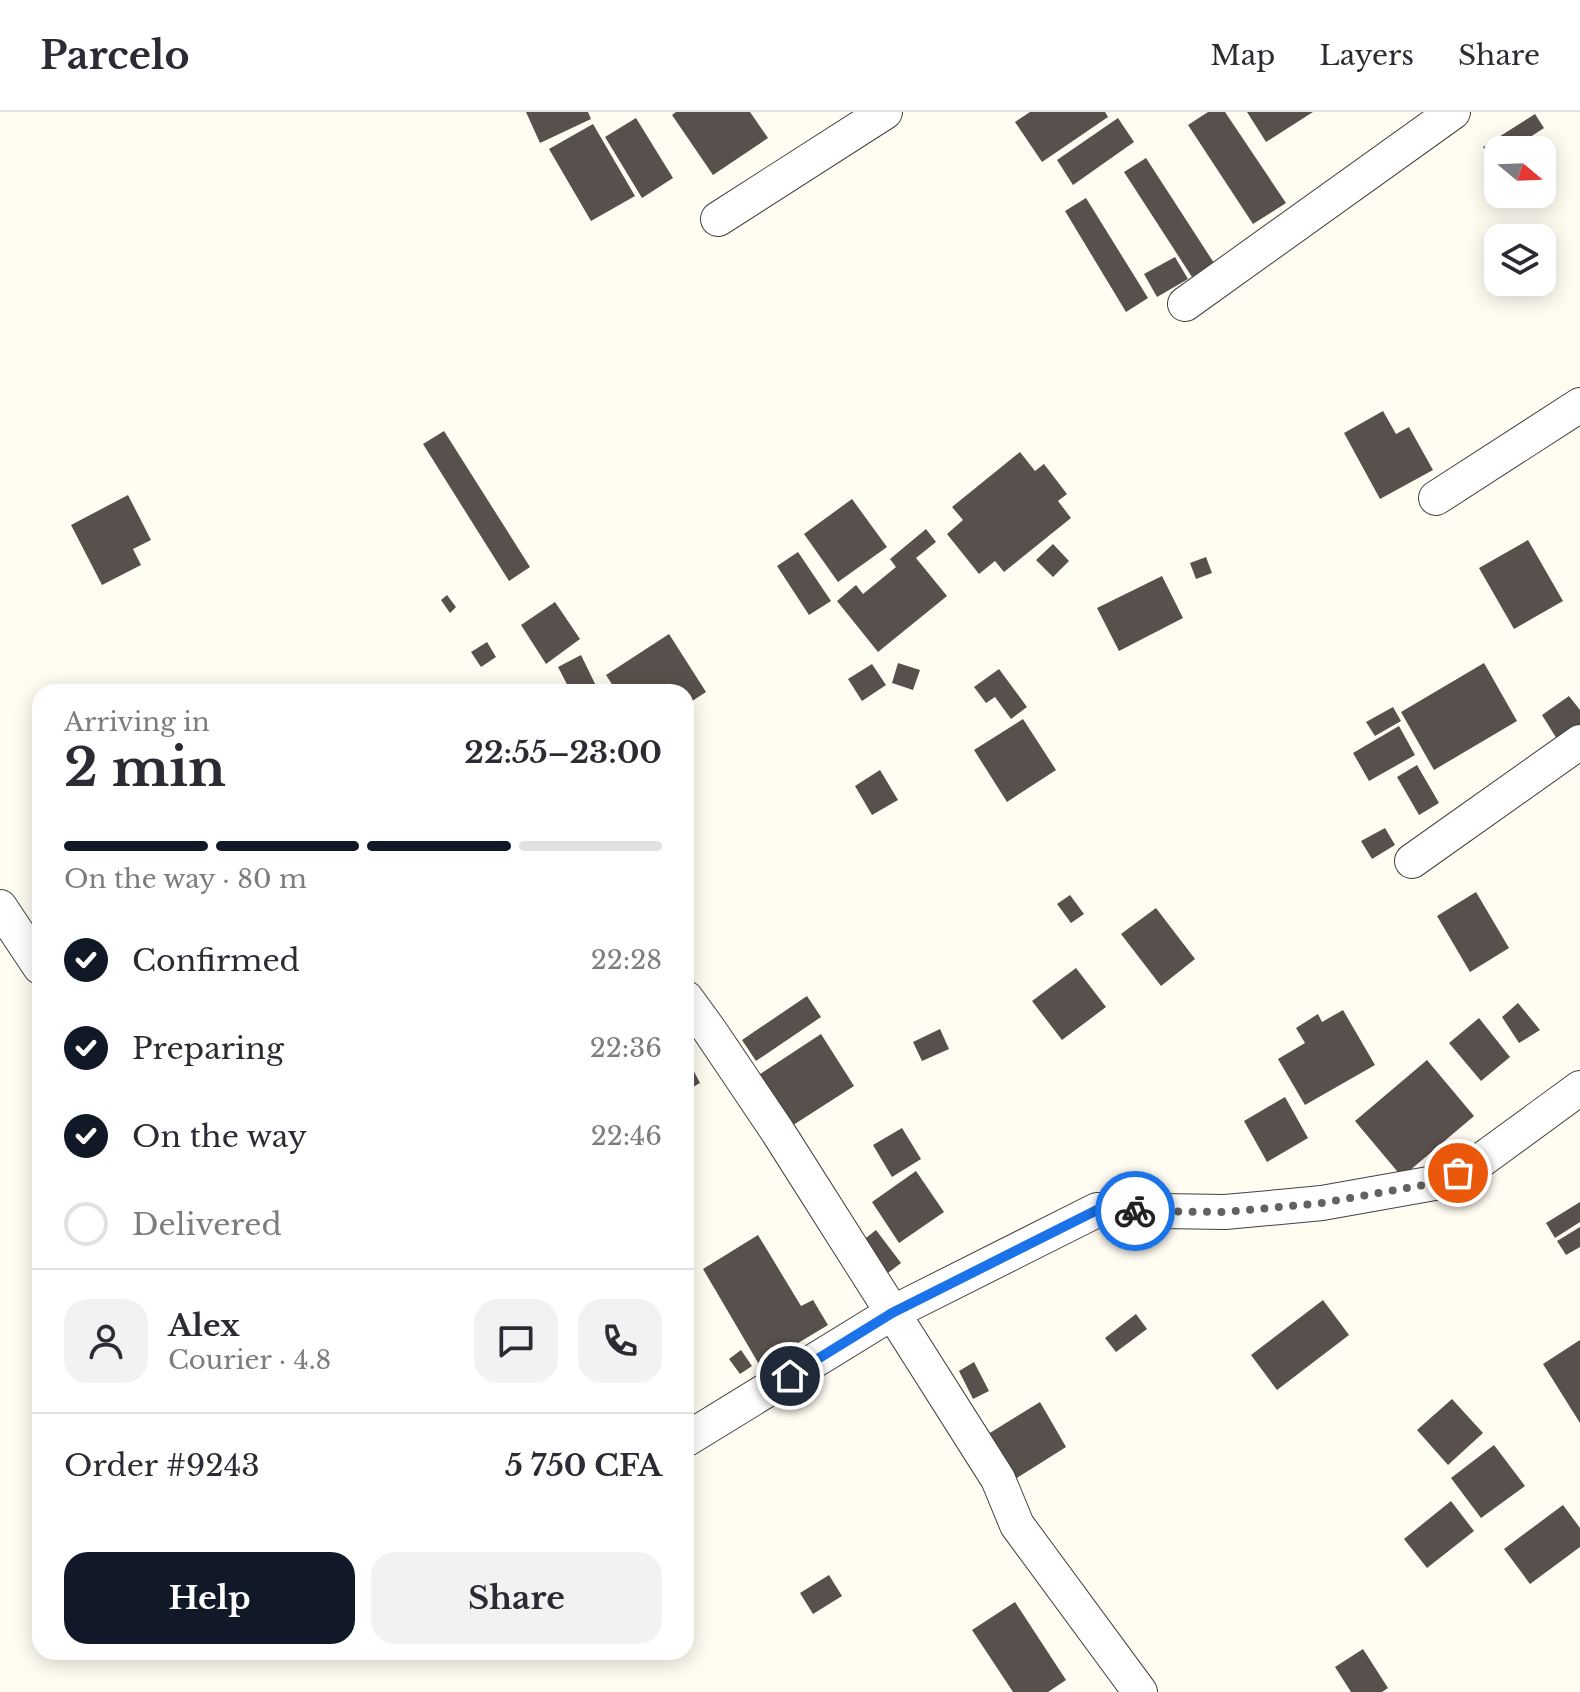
<!DOCTYPE html>
<meta charset="utf-8">
<style>
:root{--surface:#fff;--page:#f2f2f3;--text:#2b2b33;--muted:#7c7c81;--line:#e1e1e2;--accent:#111827}
body{margin:0;font-family:"Libre Baskerville",serif;background:var(--page);color:var(--text);height:100vh;display:flex;flex-direction:column;font-size:30px;white-space:nowrap}
*{box-sizing:border-box;margin:0}
p{font-size:26px;color:var(--muted)}
.icon{flex:none;width:44px;height:44px;fill:none;stroke:currentColor;stroke-width:2;stroke-linecap:round;stroke-linejoin:round}
.map{position:relative;flex:1;overflow:hidden}
.details{position:absolute;left:32px;top:572px;width:662px;height:976px;display:flex;flex-direction:column;background:var(--surface);border-radius:24px;box-shadow:0 4px 20px #0003}
.details>*{flex:none}
.needle{width:52px;rotate:109deg}
.fabs{position:absolute;left:1484px;top:24px;display:grid;gap:16px}
.fabs a{display:grid;place-items:center;width:72px;height:72px;border-radius:16px;background:var(--surface);box-shadow:0 4px 20px #0003;font-size:40px}
.pin{position:absolute;display:grid;place-items:center;width:68px;height:68px;color:#fff;margin:-34px;border:4px solid #fff;border-radius:50%;box-shadow:0 2px 8px #0007}
.courier{position:absolute;display:grid;place-items:center;width:80px;height:80px;margin:-40px;border:6px solid #1a73e8;border-radius:50%;background:#fff;color:#222;box-shadow:0 2px 10px #0007}
.overview em{font-style:normal;font-weight:700}
.overview div{display:flex;flex-direction:column-reverse}
.overview{display:flex;align-items:center;justify-content:space-between;height:136px;padding:0 32px}
h1{font-size:52px;font-weight:700;line-height:60px}
.bar{display:grid;grid-template-columns:repeat(4,1fr);gap:12px 8px;align-content:center;height:96px;padding:0 32px}
.bar i{height:10px;border-radius:6px;background:var(--line)}
.bar .active{background:var(--accent)}
.bar p{grid-column:span 4}
.line{display:flex;align-items:center;gap:20px;padding:0 32px;border-top:2px solid var(--line)}
.line div{flex:1}
.round{display:grid;place-items:center;flex:none;width:84px;height:84px;border-radius:24px;background:var(--page)}
ol{padding:0 32px;list-style:none}
li{display:flex;align-items:center;gap:24px;height:88px}
li p{margin-inline-start:auto}
li .icon{padding:8px;border-radius:50%;background:var(--accent);color:#fff;stroke-width:4}
li:last-child{color:var(--muted)}
li i{width:44px;height:44px;border:4px solid var(--line);border-radius:50%}
.action{display:flex;gap:16px;margin-top:auto;padding:16px 32px}
.action a{flex:1;height:92px;border-radius:24px;background:var(--accent);color:#fff;font-size:32px;font-weight:700;line-height:92px;text-align:center}
.action a+a{background:var(--page);color:var(--text)}
header{display:flex;align-items:center;gap:48px;box-sizing:border-box;height:112px;padding:0 40px;background:var(--surface);border-bottom:2px solid var(--line)}
header strong{font-size:38px}
nav{display:flex;gap:44px;margin-inline-start:auto;font-size:28px}
.map>svg:first-child{display:block}
.building{fill:#58504c}
.lines{fill:none;stroke-linecap:round;stroke-linejoin:round}
.minor-casing{stroke:#424242;stroke-width:36}
.minor{stroke:#fff;stroke-width:34}
.done{stroke:#63625e;stroke-width:8;stroke-dasharray:0 14.4}
.route{stroke:#1a73e8;stroke-width:10}
</style>
<header>
<strong>Parcelo</strong>
<nav><a>Map</a><a>Layers</a><a>Share</a></nav>
</header>
<div class="map">
<svg width="1580" height="1580" viewBox="0 0 1580 1580">
<rect width="100%" height="100%" fill="#fffcf2"/>
<path class="building" d="M 526,0 L 588,0 L 591,7 L 540,31 Z
M 676,0 L 750,0 L 768,26 L 713,63 L 672,3 Z
M 1030,0 L 1105,0 L 1108,5 L 1042,50 L 1015,10 Z
M 1208,0 L 1225,0 L 1286,91 L 1253,112 L 1188,13 Z
M 1247,0 L 1313,0 L 1266,30 Z
M 1535,2 L 1544,16 L 1510,38 L 1498,38 L 1498,45 L 1492,49 L 1483,35 Z
M 636,6 L 673,66 L 642,86 L 605,25 Z
M 1118,6 L 1134,30 L 1073,73 L 1057,48 Z
M 593,12 L 635,84 L 591,109 L 549,37 Z
M 1146,46 L 1214,151 L 1192,165 L 1124,60 Z
M 1086,86 L 1148,186 L 1126,200 L 1065,99 Z
M 1175,145 L 1188,167 L 1157,185 L 1144,162 Z
M 1383,299 L 1396,322 L 1409,315 L 1433,358 L 1380,387 L 1344,321 Z
M 444,319 L 530,455 L 509,469 L 423,332 Z
M 1020,340 L 1035,359 L 1044,352 L 1067,382 L 1058,389 L 1071,406 L 1004,460 L 995,449 L 979,462 L 947,422 L 963,408 L 952,395 Z
M 128,383 L 151,428 L 133,437 L 141,453 L 102,473 L 71,413 Z
M 852,387 L 887,435 L 838,470 L 804,422 Z
M 926,417 L 936,430 L 916,446 L 947,484 L 878,540 L 837,489 L 856,473 L 863,482 L 896,455 L 890,447 Z
M 1528,428 L 1563,489 L 1514,517 L 1479,456 Z
M 1053,432 L 1069,449 L 1053,465 L 1036,448 Z
M 798,440 L 831,489 L 809,503 L 777,454 Z
M 1206,445 L 1212,461 L 1196,467 L 1190,451 Z
M 1162,464 L 1183,506 L 1119,539 L 1097,496 Z
M 447,483 L 456,495 L 450,501 L 441,488 Z
M 555,490 L 580,527 L 546,552 L 521,513 Z
M 669,522 L 706,580 L 686,593 L 686,580 L 617,580 L 606,563 Z
M 487,530 L 496,545 L 481,555 L 471,540 Z
M 581,543 L 599,580 L 571,580 L 558,555 Z
M 898,551 L 920,558 L 913,578 L 892,571 Z
M 1484,551 L 1517,609 L 1434,658 L 1401,600 Z
M 872,552 L 886,573 L 862,589 L 848,567 Z
M 999,557 L 1027,595 L 1011,607 L 995,585 L 986,591 L 974,575 Z
M 1569,584 L 1580,598 L 1580,628 L 1565,640 L 1542,603 Z
M 1393,595 L 1401,609 L 1375,624 L 1366,610 Z
M 1023,607 L 1056,658 L 1007,690 L 974,638 Z
M 1399,614 L 1415,643 L 1369,669 L 1353,641 Z
M 1417,653 L 1439,691 L 1419,703 L 1397,665 Z
M 880,658 L 898,688 L 872,703 L 855,674 Z
M 1385,716 L 1395,733 L 1372,747 L 1361,729 Z
M 1476,780 L 1509,836 L 1470,860 L 1437,804 Z
M 1070,783 L 1084,802 L 1071,811 L 1057,792 Z
M 1156,796 L 1195,847 L 1161,874 L 1121,822 Z
M 1076,856 L 1106,895 L 1062,928 L 1032,889 Z
M 807,884 L 821,905 L 756,949 L 742,928 Z
M 1518,891 L 1540,918 L 1519,931 L 1502,905 Z
M 1343,898 L 1375,953 L 1305,993 L 1278,947 L 1305,931 L 1296,916 L 1318,902 L 1322,910 Z
M 1479,906 L 1510,945 L 1481,969 L 1449,931 Z
M 940,917 L 949,937 L 922,949 L 913,930 Z
M 821,922 L 854,974 L 787,1017 L 754,966 Z
M 686,944 L 700,971 L 686,979 Z
M 1427,948 L 1474,1004 L 1402,1065 L 1355,1009 Z
M 1285,985 L 1308,1026 L 1267,1050 L 1244,1009 Z
M 902,1016 L 921,1047 L 892,1065 L 873,1033 Z
M 916,1059 L 944,1100 L 899,1131 L 872,1090 Z
M 1580,1090 L 1580,1110 L 1555,1126 L 1546,1111 Z
M 1580,1115 L 1580,1135 L 1566,1143 L 1557,1129 Z
M 876,1118 L 901,1151 L 880,1167 L 856,1134 Z
M 758,1123 L 801,1194 L 813,1188 L 828,1213 L 760,1254 L 703,1157 Z
M 1323,1188 L 1349,1223 L 1277,1278 L 1251,1243 Z
M 1136,1202 L 1147,1217 L 1116,1240 L 1105,1226 Z
M 1580,1228 L 1580,1311 L 1543,1252 Z
M 741,1238 L 752,1254 L 740,1262 L 729,1247 Z
M 974,1250 L 989,1279 L 973,1287 L 959,1259 Z
M 1452,1287 L 1483,1321 L 1448,1353 L 1417,1318 Z
M 1040,1290 L 1066,1335 L 1012,1369 L 985,1324 Z
M 1494,1333 L 1525,1374 L 1481,1406 L 1451,1366 Z
M 1451,1389 L 1474,1419 L 1427,1456 L 1404,1427 Z
M 1563,1393 L 1580,1416 L 1580,1435 L 1530,1472 L 1504,1437 Z
M 829,1463 L 842,1484 L 813,1502 L 800,1481 Z
M 1015,1490 L 1066,1568 L 1048,1580 L 1013,1580 L 972,1518 Z
M 1363,1537 L 1388,1576 L 1382,1580 L 1351,1580 L 1335,1555 Z"/>
<g class="lines">
<defs>
<path id="minor" d="M 718,107 L 885,0
M 1185,192 L 1453,0
M 1436,386 L 1580,293
M 1412,749 L 1580,630
M 0,795 L 40,855
M 686,886 L 710,919 L 778,1020 L 998,1367 L 1017,1413 L 1140,1580
M 686,1325 L 687,1327 L 892,1201 L 1097,1098 L 1225,1100 L 1280,1095 L 1322,1091 L 1440,1070 L 1476,1052 L 1580,976"/>
</defs>
<use href="#minor" class="minor-casing"/>
<use href="#minor" class="minor"/>
</g>
<g class="lines">
<path class="done" d="M 1135,1099 L 1225,1100 L 1280,1095 L 1322,1091 L 1440,1070 L 1458,1061"/>
<path class="route" d="M 790,1264 L 892,1201 L 1097,1098 L 1135,1099"/>
</g>
</svg>
<div class="fabs">
<a><svg class="needle" viewBox="-14 -14 28 28"><path d="M0-13l5 13h-10z" fill="#e53935"/><path d="M0 13l5-13h-10z" fill="#7c7c81"/></svg></a>
<a><svg class="icon" aria-label="layers" viewBox="0 0 24 24"><path d="M12 4l9 5-9 5-9-5zM3 14l9 5 9-5"/></svg></a>
</div>
<div class="pin" style="left:1458px;top:1061px;background:#ea580c"><svg class="icon" aria-label="bag" viewBox="0 0 24 24"><path d="M5 8h14l-1 12H6zM9 8a3 3 0 0 1 6 0"/></svg></div>
<div class="pin" style="left:790px;top:1264px;background:#1f2937"><svg class="icon" aria-label="home" viewBox="0 0 24 24"><path d="M3 11l9-7 9 7M6 9v11h12V9"/></svg></div>
<div class="courier" style="left:1135px;top:1099px"><svg class="icon" aria-label="bike" viewBox="0 0 24 24"><circle cx="6" cy="16" r="4"/><circle cx="18" cy="16" r="4"/><path d="M6 16l4-8h5l3 8M10 8l3 8H6M13 5h3"/></svg></div>
<section class="details">
<div class="overview"><div><h1>2 min</h1><p>Arriving in</p></div><em>22:55–23:00</em></div>
<div class="bar"><i class="active"></i><i class="active"></i><i class="active"></i><i></i><p>On the way · 80 m</p></div>
<ol>
<li><svg class="icon" aria-label="check" viewBox="0 0 24 24"><path d="M5 12l5 5 9-10"/></svg>Confirmed<p>22:28</p></li>
<li><svg class="icon" aria-label="check" viewBox="0 0 24 24"><path d="M5 12l5 5 9-10"/></svg>Preparing<p>22:36</p></li>
<li><svg class="icon" aria-label="check" viewBox="0 0 24 24"><path d="M5 12l5 5 9-10"/></svg>On the way<p>22:46</p></li>
<li><i></i>Delivered</li>
</ol>
<div class="line" style="height:144px"><a class="round"><svg class="icon" aria-label="person" viewBox="0 0 24 24"><circle cx="12" cy="8" r="4"/><path d="M4 21q1-7 8-7t8 7"/></svg></a><div><b>Alex</b><p>Courier · 4.8</p></div><a class="round"><svg class="icon" aria-label="chat" viewBox="0 0 24 24"><path d="M4 5h16v11H9l-5 4z"/></svg></a><a class="round"><svg class="icon" aria-label="phone" viewBox="0 0 24 24"><path d="M5 4h4l2 5-3 2q2 4 5 5l2-3 5 2v4C11 20 4 13 5 4z"/></svg></a></div>
<div class="line" style="height:104px"><div>Order #9243</div><b>5 750 CFA</b></div>
<div class="action"><a>Help</a><a>Share</a></div>
</section>
</div>
